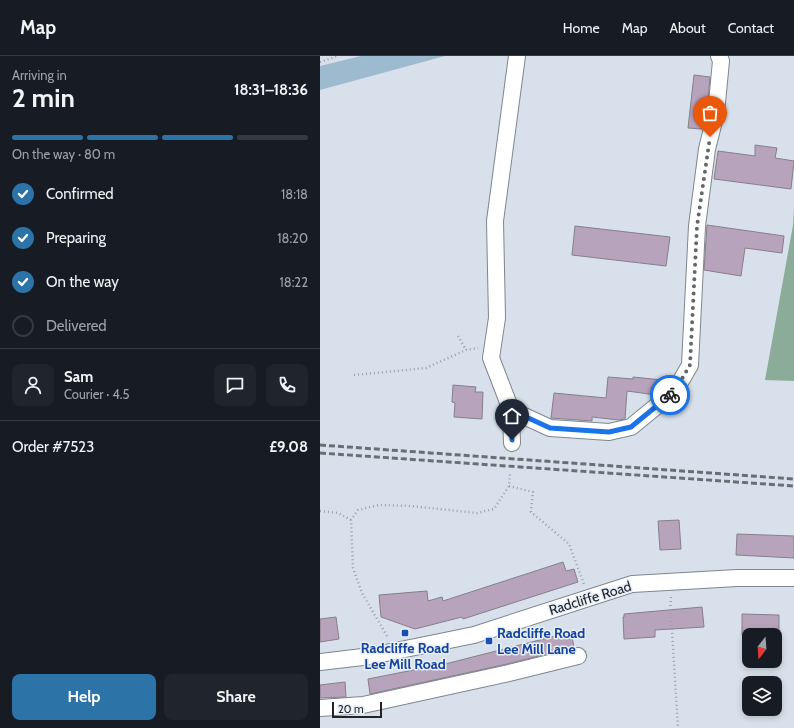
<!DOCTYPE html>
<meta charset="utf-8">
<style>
:root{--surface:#171b24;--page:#20242c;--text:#f1f3f6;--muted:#9ea1a6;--line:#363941;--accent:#2c73a7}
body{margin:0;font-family:Cabin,sans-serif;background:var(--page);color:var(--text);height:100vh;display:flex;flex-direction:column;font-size:15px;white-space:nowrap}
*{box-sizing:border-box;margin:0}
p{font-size:13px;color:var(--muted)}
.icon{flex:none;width:22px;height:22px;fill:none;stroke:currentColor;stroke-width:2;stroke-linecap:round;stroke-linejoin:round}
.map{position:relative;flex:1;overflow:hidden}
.panel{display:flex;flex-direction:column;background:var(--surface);width:320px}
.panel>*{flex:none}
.needle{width:26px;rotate:197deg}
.fabs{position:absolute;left:422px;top:572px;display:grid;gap:8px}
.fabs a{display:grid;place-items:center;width:40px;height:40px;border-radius:8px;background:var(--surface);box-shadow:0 2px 6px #0003;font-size:20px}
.scale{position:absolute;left:12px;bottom:10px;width:50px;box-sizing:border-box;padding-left:4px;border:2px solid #222528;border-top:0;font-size:11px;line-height:14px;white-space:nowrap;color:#222528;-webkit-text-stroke:3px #e6eef8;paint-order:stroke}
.pin{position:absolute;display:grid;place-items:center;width:34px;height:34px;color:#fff;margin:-41px -17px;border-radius:50% 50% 50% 0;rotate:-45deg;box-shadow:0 0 4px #0007}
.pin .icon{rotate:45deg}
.courier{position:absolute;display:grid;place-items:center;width:40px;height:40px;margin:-20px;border:3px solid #1a73e8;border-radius:50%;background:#fff;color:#222;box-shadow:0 1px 5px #0007}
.overview em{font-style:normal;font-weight:700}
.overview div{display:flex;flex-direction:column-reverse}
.overview{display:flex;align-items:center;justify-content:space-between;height:68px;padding:0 12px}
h1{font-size:26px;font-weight:700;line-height:30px}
.bar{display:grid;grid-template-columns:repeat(4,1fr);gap:6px 4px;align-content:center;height:48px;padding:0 12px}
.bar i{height:5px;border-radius:3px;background:var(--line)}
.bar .selected{background:var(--accent)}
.bar p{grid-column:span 4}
.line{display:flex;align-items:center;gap:10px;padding:0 12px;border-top:1px solid var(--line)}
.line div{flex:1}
.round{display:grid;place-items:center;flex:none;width:42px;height:42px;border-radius:8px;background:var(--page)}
ol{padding:0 12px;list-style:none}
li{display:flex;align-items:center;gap:12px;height:44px}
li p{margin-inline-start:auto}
li .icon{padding:4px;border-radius:50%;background:var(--accent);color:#fff;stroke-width:4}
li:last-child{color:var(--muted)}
li i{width:22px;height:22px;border:2px solid var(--line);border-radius:50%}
.button{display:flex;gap:8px;margin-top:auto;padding:8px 12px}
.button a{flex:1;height:46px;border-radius:8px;background:var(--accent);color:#fff;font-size:16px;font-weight:700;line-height:46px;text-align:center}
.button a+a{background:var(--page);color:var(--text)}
header{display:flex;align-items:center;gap:24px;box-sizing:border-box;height:56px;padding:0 20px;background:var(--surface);border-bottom:1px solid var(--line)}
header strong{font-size:19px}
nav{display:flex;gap:22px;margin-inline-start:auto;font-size:14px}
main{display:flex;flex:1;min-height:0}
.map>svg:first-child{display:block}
.forest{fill:#8cac9a}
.water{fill:#9ebacf}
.building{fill:#b8a3bd;stroke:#867f88}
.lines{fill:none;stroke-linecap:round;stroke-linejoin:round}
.minor-casing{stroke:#7e868f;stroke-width:18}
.path{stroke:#9aa1a9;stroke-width:2.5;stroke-dasharray:1 3;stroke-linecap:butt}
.minor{stroke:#fff;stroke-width:16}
.rail{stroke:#686e73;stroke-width:3;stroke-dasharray:6 3;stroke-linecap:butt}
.done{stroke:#62676c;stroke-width:4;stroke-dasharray:0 7.2}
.route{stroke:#1a73e8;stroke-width:5}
.transit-dot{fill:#1a4fb4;stroke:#e6eef8;stroke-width:1.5}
.labels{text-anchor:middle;stroke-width:3;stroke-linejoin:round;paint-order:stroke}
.street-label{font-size:14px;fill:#222528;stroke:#e6eef8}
.transit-label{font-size:14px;font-weight:bold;fill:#164399;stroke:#e6eef8;text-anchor:start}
</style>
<header>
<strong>Map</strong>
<nav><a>Home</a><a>Map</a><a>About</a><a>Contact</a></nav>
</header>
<main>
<section class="panel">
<div class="overview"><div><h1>2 min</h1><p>Arriving in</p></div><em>18:31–18:36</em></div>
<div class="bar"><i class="selected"></i><i class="selected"></i><i class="selected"></i><i></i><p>On the way · 80 m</p></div>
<ol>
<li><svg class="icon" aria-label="check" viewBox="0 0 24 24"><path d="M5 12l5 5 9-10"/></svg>Confirmed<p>18:18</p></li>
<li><svg class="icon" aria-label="check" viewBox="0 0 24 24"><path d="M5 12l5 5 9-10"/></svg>Preparing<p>18:20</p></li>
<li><svg class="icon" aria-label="check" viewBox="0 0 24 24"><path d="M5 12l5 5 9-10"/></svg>On the way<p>18:22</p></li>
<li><i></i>Delivered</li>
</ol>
<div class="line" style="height:72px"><a class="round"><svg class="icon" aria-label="person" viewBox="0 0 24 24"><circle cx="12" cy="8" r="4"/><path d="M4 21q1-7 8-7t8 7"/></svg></a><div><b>Sam</b><p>Courier · 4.5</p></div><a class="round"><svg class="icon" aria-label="chat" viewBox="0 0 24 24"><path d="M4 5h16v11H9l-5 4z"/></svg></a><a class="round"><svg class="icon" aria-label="phone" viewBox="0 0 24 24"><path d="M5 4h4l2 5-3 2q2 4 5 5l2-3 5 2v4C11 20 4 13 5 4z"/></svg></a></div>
<div class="line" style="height:52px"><div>Order #7523</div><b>£9.08</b></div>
<div class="button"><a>Help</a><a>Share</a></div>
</section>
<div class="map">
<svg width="474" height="672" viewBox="0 0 474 672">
<rect width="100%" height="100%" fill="#d8e1eb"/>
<path class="forest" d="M 474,152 L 474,325 L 445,324 L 473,169 Z"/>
<path class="water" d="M 41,0 L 125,0 L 0,34 L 0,10 Z"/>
<path class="building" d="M 374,19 L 390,21 L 387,56 L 382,73 L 368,72 Z
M 435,89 L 457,92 L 455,102 L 474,105 L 471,133 L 394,123 L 398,95 L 435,100 Z
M 387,169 L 464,180 L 462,197 L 425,192 L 421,220 L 384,214 Z
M 255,170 L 350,181 L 346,210 L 252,199 Z
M 288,321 L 313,323 L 313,321 L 342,324 L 340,335 L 336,339 L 307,335 L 305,363 L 299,364 L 272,361 L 272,365 L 231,362 L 234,337 L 286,342 Z
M 133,329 L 156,331 L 155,336 L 163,336 L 162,363 L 134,361 L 135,347 L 132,346 Z
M 359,464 L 361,493 L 340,494 L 338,465 Z
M 417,478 L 474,480 L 474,502 L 416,499 Z
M 243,506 L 246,515 L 254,513 L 258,526 L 143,563 L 142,561 L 95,573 L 61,561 L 59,539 L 107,535 L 108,545 L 122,541 L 123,545 Z
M 382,551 L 384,571 L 335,574 L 335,581 L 304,583 L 303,561 L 304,561 L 304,558 Z
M 422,558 L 459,559 L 459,579 L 422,579 Z
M 16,561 L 19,583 L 0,586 L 0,563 Z
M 251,576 L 254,591 L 187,608 L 50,638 L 48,623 L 129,607 Z
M 25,626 L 26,641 L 0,642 L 0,629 Z"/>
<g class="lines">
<defs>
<path id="minor" d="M 191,354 L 230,372 L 289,376 L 311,371 L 355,335 L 370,309 L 377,170 L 387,93 L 396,57 L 401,5 L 399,0
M 192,387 L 191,354 L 171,302 L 177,262 L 175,165 L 197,0
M 0,606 L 51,600 L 154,579 L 312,528 L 417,522 L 474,522
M 0,652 L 43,649 L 189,617 L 258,600"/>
</defs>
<use href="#minor" class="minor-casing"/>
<path class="path" d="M 0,6 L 18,0
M 138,280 L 146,294
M 34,319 L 106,312 L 146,294 L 158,292
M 189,430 L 213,436 L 211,456 L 249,488 L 264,528
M 0,455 L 18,457 L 31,464
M 351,541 L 350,556 L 352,575 L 358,672
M 67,580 L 42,537 L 33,512 L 31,464 L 38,454 L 59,449 L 91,450 L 157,457 L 174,453 L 189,430 L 190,418"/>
<use href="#minor" class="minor"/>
<path class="rail" d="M 0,389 L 474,423
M 0,397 L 474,430"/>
</g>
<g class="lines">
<path class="done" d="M 350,339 L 355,335 L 370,309 L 377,170 L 390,81"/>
<path class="route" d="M 192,384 L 191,354 L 230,372 L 289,376 L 311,371 L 350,339"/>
</g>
<g class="transit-dot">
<rect x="81" y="573" width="8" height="8" rx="2"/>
<rect x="165" y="581" width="8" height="8" rx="2"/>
</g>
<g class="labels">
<g class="street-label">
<text transform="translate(270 542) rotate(-17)" y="5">Radcliffe Road</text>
</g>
<g class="transit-label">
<text x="177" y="582">Radcliffe Road<tspan x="177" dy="16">Lee Mill Lane</tspan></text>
<text x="85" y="597" text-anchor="middle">Radcliffe Road<tspan x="85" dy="16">Lee Mill Road</tspan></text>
</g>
</g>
</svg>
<div class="fabs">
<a><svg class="needle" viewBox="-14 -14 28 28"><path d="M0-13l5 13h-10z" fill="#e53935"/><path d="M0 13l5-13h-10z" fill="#9ea1a6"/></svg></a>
<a><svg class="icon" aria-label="layers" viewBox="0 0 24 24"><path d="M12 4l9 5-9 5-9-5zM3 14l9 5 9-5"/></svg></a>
</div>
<div class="scale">20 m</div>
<div class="pin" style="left:390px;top:81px;background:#ea580c"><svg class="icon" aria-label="bag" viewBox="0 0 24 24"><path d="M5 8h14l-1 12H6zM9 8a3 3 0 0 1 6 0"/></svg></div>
<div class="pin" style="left:192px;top:384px;background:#1f2937"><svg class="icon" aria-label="home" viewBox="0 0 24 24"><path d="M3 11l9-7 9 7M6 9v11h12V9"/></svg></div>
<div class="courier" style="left:350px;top:339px"><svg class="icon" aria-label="bike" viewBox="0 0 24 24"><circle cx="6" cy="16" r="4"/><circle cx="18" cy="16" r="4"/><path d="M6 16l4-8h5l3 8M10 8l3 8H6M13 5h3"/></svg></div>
</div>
</main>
